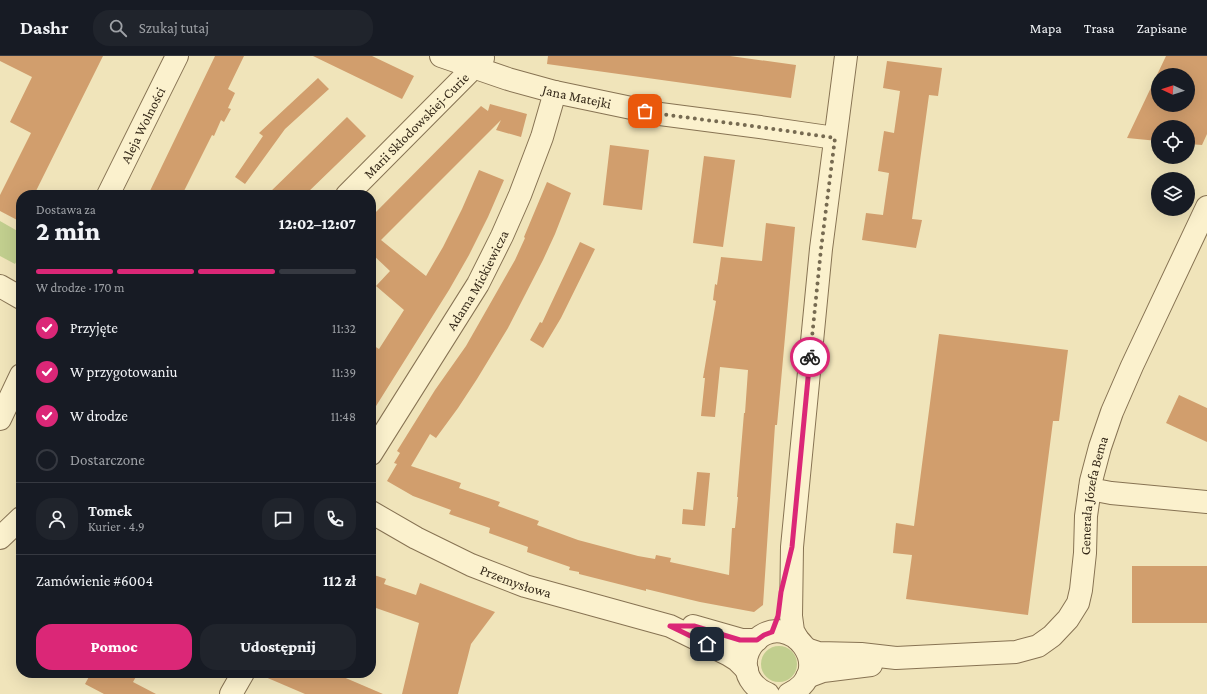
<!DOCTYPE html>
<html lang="pl">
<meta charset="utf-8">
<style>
:root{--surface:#171b24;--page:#20242c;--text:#f1f3f6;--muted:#9ea1a6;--line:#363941;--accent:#db2777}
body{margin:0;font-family:"Crimson Pro",serif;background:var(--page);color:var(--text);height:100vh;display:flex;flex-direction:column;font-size:15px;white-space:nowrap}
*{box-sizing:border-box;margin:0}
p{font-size:13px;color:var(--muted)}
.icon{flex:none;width:22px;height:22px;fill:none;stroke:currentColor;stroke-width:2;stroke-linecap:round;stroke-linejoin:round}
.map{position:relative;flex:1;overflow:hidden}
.drawer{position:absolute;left:16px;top:134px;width:360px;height:488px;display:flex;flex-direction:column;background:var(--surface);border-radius:16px;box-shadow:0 4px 16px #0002}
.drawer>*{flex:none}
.needle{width:26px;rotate:274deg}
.tools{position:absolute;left:1151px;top:12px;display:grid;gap:8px}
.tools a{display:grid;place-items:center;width:44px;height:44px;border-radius:50%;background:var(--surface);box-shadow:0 4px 16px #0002;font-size:20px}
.pin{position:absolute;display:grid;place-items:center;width:34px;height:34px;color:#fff;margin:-17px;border-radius:8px;box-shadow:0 2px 6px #0006}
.courier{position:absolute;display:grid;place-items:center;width:40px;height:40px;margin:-20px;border:3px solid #db2777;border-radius:50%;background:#fff;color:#222;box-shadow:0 1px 5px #0007}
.overview em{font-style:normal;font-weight:800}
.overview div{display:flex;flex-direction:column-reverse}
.overview{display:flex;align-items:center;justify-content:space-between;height:68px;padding:0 20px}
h1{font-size:26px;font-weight:800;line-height:30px}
.bar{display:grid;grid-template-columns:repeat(4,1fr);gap:6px 4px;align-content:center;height:48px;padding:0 20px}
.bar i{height:5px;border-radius:3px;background:var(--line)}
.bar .on{background:var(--accent)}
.bar p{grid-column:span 4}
.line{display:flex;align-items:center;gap:10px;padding:0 20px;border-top:1px solid var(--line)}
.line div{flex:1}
.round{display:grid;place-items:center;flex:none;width:42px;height:42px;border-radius:16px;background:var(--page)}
ol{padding:0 20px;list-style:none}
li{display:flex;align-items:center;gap:12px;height:44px}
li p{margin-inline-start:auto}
li .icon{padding:4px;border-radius:50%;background:var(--accent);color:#fff;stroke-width:4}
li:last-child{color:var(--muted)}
li i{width:22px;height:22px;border:2px solid var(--line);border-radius:50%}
.action{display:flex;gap:8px;margin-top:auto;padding:8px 20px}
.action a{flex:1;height:46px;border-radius:16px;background:var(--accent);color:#fff;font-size:16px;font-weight:800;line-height:46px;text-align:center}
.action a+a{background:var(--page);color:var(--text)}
header{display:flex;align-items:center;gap:24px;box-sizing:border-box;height:56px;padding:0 20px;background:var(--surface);border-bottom:1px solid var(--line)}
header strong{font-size:19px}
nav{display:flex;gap:22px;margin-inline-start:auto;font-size:14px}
.search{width:280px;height:36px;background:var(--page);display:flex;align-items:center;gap:10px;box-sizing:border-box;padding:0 14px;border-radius:16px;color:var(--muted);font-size:15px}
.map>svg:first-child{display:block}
.green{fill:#c1ce8e}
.building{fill:#d19e6d;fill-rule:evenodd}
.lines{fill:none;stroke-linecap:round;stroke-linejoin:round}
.minor-casing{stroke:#877353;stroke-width:24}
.minor{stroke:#fbf1cd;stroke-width:22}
.done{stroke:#766a51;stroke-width:4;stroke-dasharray:0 7.2}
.route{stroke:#db2777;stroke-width:5}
.labels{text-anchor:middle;stroke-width:3.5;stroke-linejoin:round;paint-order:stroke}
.street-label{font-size:14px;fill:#352919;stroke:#f7eec9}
</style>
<header>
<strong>Dashr</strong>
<div class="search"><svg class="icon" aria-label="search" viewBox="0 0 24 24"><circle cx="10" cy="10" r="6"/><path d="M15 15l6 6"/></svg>Szukaj tutaj</div>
<nav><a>Mapa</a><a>Trasa</a><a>Zapisane</a></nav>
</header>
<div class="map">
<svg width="1207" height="638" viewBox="0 0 1207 638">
<rect width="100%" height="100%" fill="#f0e4ba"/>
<path class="green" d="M 0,165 L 21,177 L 21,197 L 15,208 L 0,200 Z
M761 608a18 18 0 1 1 36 0a18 18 0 1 1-36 0Z"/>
<path class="building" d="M 0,0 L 103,0 L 34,139 L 21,139 L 21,166 L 0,155 L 0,139 L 31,77 L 10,66 L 32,21 L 0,5 Z
M 215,0 L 244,0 L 228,33 L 235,37 L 228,52 L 231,53 L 224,66 L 221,64 L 214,80 L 212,79 L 182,139 L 148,139 Z
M 313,0 L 372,0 L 414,20 L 402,43 Z
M 548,0 L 730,0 L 796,9 L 791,42 L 547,8 Z
M 1166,0 L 1207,0 L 1207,78 L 1202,89 L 1188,88 L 1188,71 L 1158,71 L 1158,85 L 1127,82 ZM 1158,19 L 1188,19 L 1188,49 L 1158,49 Z
M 887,5 L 942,12 L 938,40 L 929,39 L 912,163 L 922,164 L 916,192 L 862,184 L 866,157 L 883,159 L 889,117 L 878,115 L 884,75 L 894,77 L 900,35 L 883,32 Z
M 318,22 L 329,33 L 285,73 L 245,128 L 235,121 L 263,80 L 259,77 Z
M 490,48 L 527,58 L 521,81 L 496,74 L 501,64 L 381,184 L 402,201 L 426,220 L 443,191 L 462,153 L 479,114 L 504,124 L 488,161 L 469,199 L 449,234 L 371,358 L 371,288 L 379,293 L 404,254 L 376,230 L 390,215 L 371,197 L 371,161 L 481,50 L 488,55 Z
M 347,61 L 366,80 L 305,139 L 267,139 Z
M 610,89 L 649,94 L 642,154 L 603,149 Z
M 704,100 L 735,104 L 723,191 L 693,187 Z
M 547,126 L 571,137 L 555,178 L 543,204 L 508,272 L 477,323 L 458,352 L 436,382 L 430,378 L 411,410 L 461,427 L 459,432 L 500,446 L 498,450 L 539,465 L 537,469 L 578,484 L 638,500 L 655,503 L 656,499 L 671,502 L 670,506 L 729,519 L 732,472 L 735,472 L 738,441 L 737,441 L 744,357 L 745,357 L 748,314 L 720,311 L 715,361 L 701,360 L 705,322 L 703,322 L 716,245 L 713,244 L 715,228 L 717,229 L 721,201 L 762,205 L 766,167 L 795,171 L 777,369 L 775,369 L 763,549 L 754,556 L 700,546 L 646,533 L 646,535 L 579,518 L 579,516 L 569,514 L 570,511 L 527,496 L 528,491 L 489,477 L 490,472 L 449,458 L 451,454 L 413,440 L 387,425 L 397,408 L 394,407 L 400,397 L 397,395 L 435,334 L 466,290 L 515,204 L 525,182 L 524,181 Z
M 580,186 L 595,193 L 561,262 L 543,292 L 530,284 L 540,266 L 542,267 Z
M 939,278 L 1068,294 L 1059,365 L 1053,365 L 1028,559 L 906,543 L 912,499 L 893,497 L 896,467 L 914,470 Z
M 1179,339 L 1207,352 L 1207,386 L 1166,367 Z
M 697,416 L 710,417 L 705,470 L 682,468 L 683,453 L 693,454 Z
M 1132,510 L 1207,510 L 1207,567 L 1132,567 Z
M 371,518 L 386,523 L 384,528 L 416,539 L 420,527 L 495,556 L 471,588 L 458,638 L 402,638 L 419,567 L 376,552 L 373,560 L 371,559 Z
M 91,617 L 138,617 L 133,626 L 156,638 L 104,638 L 85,628 Z
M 256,617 L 334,617 L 383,638 L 305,638 Z"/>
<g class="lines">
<defs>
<g id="minor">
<path id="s1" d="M 441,0 L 508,23 L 555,36 L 660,58 L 760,71 L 835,82"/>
<path id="s2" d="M 108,139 L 177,0"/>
<path id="s3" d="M 347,139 L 483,2"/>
<path d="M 0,230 L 21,242"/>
<path d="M 0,363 L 21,319"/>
<path id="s4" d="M 371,398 L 478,228 L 502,180 L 520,139 L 542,81 L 555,36"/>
<path d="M 1090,433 L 1111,437 L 1207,446"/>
<path id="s5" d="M 371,456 L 416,482 L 471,509 L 525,530 L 670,570 L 729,599 L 737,604 L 747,614"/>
<path d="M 0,482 L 21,462"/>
<path d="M 693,570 L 742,584 L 757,584"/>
<path d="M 797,582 L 793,575 L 791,560 L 792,491 L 821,193 L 846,0"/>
<path id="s6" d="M 806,593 L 818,597 L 861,598 L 896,602 L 1016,596 L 1038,590 L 1052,580 L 1068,563 L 1078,547 L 1081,534 L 1085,497 L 1086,460 L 1091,425 L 1100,391 L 1112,356 L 1132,310 L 1207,151"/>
<path d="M 807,621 L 823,615 L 871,609"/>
<path d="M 231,638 L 243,617"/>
<path d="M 768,638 C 756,633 747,623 746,610 C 745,601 749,592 755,585 C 789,551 839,614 789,638"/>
</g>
</defs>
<use href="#minor" class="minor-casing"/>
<use href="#minor" class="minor"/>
</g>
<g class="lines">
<path class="done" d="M 645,55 L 660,58 L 760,71 L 835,82 L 821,193 L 810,301"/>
<path class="route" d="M 707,588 L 670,570 L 694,570 L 740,584 L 757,584 L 764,579 L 772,576 L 778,560 L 781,536 L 792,491 L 810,301"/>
</g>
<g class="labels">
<g class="street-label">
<text dy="5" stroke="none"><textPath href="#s1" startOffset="142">Jana Matejki</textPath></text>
<text dy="5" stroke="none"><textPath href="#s2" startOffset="78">Aleja Wolności</textPath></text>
<text dy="5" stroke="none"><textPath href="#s3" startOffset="98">Marii Skłodowskiej-Curie</textPath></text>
<text dy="5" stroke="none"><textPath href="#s4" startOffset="204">Adama Mickiewicza</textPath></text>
<text dy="5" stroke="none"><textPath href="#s6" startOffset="402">Generała Józefa Bema</textPath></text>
<text dy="5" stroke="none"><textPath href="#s5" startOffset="161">Przemysłowa</textPath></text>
</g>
</g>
</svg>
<div class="tools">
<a><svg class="needle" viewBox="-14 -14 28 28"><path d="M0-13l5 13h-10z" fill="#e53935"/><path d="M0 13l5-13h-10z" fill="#9ea1a6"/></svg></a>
<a><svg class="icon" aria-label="locate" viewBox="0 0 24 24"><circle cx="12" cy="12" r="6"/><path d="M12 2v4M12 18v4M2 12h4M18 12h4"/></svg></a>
<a><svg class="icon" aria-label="layers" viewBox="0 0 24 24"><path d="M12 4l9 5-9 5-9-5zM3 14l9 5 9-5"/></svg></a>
</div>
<div class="pin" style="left:645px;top:55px;background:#ea580c"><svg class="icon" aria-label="bag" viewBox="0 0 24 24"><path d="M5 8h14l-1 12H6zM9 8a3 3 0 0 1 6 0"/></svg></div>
<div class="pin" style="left:707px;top:588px;background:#1f2937"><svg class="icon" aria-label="home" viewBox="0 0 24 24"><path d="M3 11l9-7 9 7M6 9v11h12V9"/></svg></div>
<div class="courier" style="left:810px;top:301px"><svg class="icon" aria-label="bike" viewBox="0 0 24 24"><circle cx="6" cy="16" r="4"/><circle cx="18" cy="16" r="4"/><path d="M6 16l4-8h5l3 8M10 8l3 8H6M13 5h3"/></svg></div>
<section class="drawer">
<div class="overview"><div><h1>2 min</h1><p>Dostawa za</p></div><em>12:02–12:07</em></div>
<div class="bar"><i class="on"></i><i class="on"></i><i class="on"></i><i></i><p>W drodze · 170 m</p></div>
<ol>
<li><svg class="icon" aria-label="check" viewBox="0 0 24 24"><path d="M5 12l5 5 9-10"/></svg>Przyjęte<p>11:32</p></li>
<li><svg class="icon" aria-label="check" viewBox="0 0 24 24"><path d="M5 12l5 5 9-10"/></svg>W przygotowaniu<p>11:39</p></li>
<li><svg class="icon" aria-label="check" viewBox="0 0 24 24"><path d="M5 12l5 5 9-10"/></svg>W drodze<p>11:48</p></li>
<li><i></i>Dostarczone</li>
</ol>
<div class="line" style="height:72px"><a class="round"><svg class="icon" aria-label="person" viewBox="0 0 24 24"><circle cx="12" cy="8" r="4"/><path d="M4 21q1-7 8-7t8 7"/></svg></a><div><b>Tomek</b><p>Kurier · 4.9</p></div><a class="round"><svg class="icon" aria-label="chat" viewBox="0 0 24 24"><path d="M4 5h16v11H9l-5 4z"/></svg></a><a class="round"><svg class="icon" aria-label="phone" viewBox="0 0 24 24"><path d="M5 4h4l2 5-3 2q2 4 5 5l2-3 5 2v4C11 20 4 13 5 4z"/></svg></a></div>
<div class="line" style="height:52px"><div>Zamówienie #6004</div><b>112 zł</b></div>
<div class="action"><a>Pomoc</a><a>Udostępnij</a></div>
</section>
</div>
